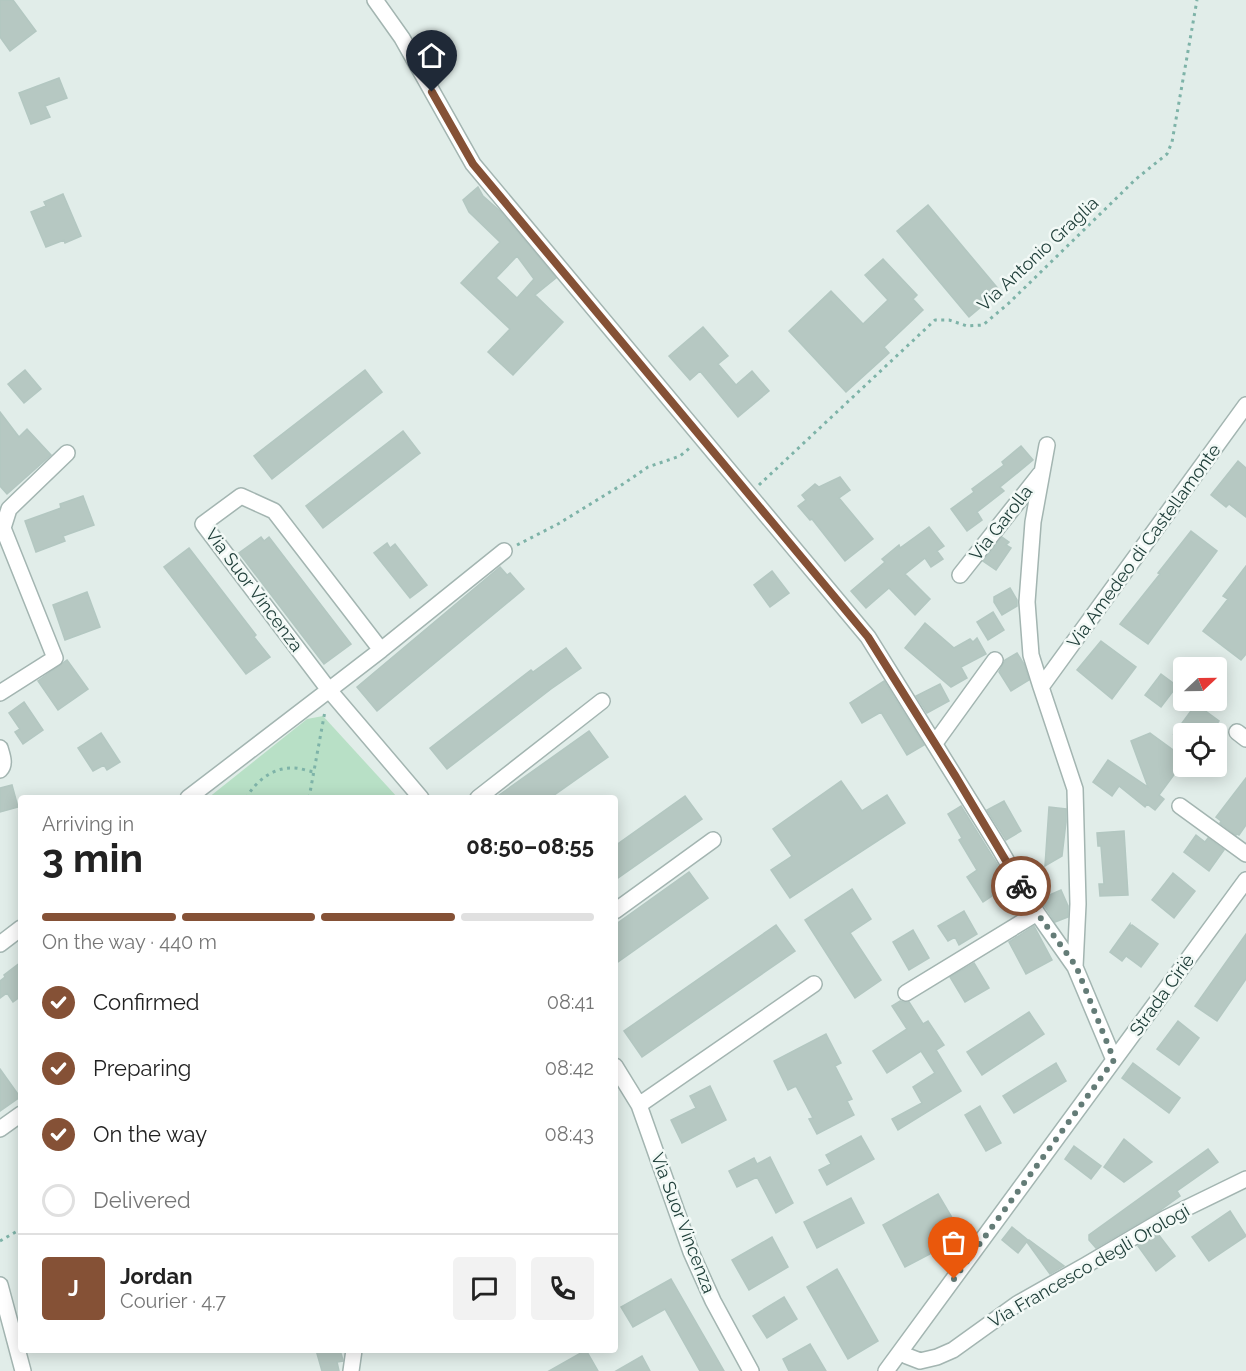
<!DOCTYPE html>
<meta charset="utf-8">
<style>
:root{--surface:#fff;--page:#f2f2f2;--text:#222;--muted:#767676;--line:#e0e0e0;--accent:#855136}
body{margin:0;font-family:Raleway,sans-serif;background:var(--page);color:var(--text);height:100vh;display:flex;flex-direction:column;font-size:22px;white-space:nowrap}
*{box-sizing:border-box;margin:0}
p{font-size:20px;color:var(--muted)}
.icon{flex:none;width:33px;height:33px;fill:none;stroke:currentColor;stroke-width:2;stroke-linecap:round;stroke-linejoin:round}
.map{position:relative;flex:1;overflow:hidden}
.details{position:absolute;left:18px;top:795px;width:600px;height:558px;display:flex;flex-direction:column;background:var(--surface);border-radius:6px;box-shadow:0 3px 15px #0003}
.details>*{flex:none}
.needle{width:39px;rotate:68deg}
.controls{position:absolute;left:1173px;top:657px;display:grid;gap:12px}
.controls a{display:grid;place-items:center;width:54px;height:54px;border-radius:6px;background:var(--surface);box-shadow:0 3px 15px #0003;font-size:30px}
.pin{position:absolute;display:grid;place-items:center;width:51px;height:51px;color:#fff;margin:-62px -26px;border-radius:50% 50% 50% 0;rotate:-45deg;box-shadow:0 0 6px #0007}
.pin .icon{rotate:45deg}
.courier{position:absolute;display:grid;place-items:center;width:60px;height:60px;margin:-30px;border:4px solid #855136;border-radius:50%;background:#fff;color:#222;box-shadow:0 2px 8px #0007}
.headline em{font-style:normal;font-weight:700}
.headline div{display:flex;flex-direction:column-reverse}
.headline{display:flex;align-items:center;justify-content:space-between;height:102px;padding:0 24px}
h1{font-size:39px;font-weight:700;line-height:45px}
.bar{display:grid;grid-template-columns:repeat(4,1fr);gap:9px 6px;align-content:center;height:72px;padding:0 24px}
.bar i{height:8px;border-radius:4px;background:var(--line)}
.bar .on{background:var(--accent)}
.bar p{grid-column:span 4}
.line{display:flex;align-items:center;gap:15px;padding:0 24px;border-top:2px solid var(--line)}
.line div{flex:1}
.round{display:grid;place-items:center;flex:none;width:63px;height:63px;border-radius:6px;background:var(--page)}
ol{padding:0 24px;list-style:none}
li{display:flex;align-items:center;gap:18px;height:66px}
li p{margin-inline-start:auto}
li .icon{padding:6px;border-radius:50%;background:var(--accent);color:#fff;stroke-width:4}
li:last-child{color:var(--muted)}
li i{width:33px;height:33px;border:3px solid var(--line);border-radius:50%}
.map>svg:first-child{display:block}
.green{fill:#b8e0c6}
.building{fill:#b6c8c2;stroke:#b3c7c1;stroke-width:1.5;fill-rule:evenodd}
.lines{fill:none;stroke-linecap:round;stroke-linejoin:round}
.minor-casing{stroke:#a3b5b1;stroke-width:18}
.path{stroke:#7eb3a8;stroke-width:3;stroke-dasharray:3 4.5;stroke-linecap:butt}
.minor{stroke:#fff;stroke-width:15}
.done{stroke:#647c77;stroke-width:6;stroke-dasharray:0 10.8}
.route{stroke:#855136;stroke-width:8}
.labels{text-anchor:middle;stroke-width:5;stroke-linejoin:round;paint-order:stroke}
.street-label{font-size:18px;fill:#203f3a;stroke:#f2f9f6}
</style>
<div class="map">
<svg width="1246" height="1371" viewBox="0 0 1246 1371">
<rect width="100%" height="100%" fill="#e1ede9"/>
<path class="green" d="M 323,716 L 398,798 L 208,798 L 307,719 Z"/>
<path class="building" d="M 0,0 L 13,0 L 36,31 L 10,51 L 0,37 Z
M 59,78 L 67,98 L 45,106 L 50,117 L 31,124 L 19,93 Z
M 478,187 L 483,196 L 500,211 L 556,278 L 535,295 L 563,322 L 513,375 L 488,352 L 510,329 L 461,283 L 500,242 L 469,212 L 463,200 ZM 517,256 L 534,279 L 517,298 L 496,278 Z
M 63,194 L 81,236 L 65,243 L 64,240 L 46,247 L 31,212 L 46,206 L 44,202 Z
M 928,205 L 1000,291 L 969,317 L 897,231 Z
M 883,259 L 917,295 L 913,299 L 923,310 L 884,347 L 889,353 L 846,392 L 789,331 L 831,291 L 863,324 L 888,300 L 865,275 Z
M 703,327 L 728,356 L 718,364 L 736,385 L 752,371 L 769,391 L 738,417 L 700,371 L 690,380 L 669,356 Z
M 25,370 L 41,389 L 24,403 L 8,384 Z
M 365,370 L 382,392 L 272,479 L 254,456 Z
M 0,412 L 19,437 L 27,429 L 51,455 L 7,494 L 0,486 Z
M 403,431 L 420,453 L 323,528 L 306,506 Z
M 1021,446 L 1033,460 L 1000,487 L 1004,491 L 977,512 L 982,520 L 967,531 L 951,509 L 974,492 L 972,489 L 1004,465 L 1002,462 Z
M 1238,461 L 1246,468 L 1246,517 L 1229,504 L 1226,507 L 1211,495 Z
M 840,477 L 850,490 L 839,498 L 873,539 L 845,561 L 812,519 L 810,520 L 798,506 L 806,500 L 802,495 L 815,484 L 819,487 Z
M 83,496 L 94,525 L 63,536 L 65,541 L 36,552 L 25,521 L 61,508 L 60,504 Z
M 929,527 L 944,546 L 937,551 L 943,559 L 931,567 L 925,558 L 905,574 L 930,599 L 915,615 L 889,588 L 866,608 L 851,591 L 885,562 L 882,559 L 899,545 L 900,548 Z
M 1191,531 L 1217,551 L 1148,644 L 1120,624 L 1160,574 L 1158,573 Z
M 261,537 L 264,541 L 269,537 L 351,644 L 324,664 L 239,553 Z
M 1002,537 L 1009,542 L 1006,545 L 1011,548 L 996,570 L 983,561 Z
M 387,543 L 390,548 L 395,544 L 427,585 L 410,598 L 374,553 Z
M 189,548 L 256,635 L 254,637 L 270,657 L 246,674 L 164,567 Z
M 1246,566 L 1246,654 L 1241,660 L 1203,631 L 1228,599 L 1223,596 Z
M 500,567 L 507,575 L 510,573 L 524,589 L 377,711 L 357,687 Z
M 772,571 L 789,593 L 770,607 L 754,585 Z
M 1010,588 L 1017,600 L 1017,606 L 1002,615 L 994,602 L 994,597 Z
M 87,592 L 100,627 L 65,640 L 53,605 Z
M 993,612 L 1004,630 L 988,640 L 977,622 Z
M 925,623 L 954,648 L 970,639 L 973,642 L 977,638 L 986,654 L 961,667 L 967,678 L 951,687 L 905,648 Z
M 1101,641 L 1136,667 L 1112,699 L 1077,670 Z
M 566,648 L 581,668 L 551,689 L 447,769 L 430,748 L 531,670 L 533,672 Z
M 1017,653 L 1024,664 L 1029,680 L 1011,691 L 999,672 L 1005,660 Z
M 67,660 L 88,689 L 58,710 L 38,681 Z
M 1161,674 L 1177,686 L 1161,707 L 1145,695 Z
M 884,681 L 924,745 L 907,755 L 881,712 L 862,723 L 850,703 Z
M 940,684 L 949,701 L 927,713 L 916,696 Z
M 24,702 L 43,730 L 23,744 L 15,732 L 20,729 L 9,713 Z
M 1196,704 L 1219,721 L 1210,734 L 1174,734 Z
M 589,731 L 608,757 L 550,798 L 495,798 Z
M 101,733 L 120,762 L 107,770 L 104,765 L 93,771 L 78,748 Z
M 1150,733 L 1184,758 L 1184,761 L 1159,795 L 1164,799 L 1155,810 L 1147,804 L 1145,807 L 1119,786 L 1112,796 L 1093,782 L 1108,760 L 1148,787 L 1131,741 Z
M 1246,778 L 1246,825 L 1239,835 L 1237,834 L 1236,835 L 1220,823 L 1221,821 L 1216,817 Z
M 841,781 L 862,811 L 887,795 L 905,823 L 790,898 L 771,870 L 792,856 L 773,829 Z
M 12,785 L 18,807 L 0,812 L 0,788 Z
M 685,796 L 702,819 L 615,880 L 615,846 Z
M 1004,801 L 1021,831 L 1006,840 L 987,810 Z
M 961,806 L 1007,880 L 1001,883 L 1004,888 L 983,902 L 967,877 L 977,870 L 959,840 L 962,838 L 948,814 Z
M 1049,807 L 1066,809 L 1066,822 L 1062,856 L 1045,866 Z
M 1124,831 L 1128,895 L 1100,896 L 1099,884 L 1104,884 L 1101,846 L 1098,846 L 1097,833 Z
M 1196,835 L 1205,842 L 1208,838 L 1224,850 L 1209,871 L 1184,852 Z
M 689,872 L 708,898 L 615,964 L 615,925 Z
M 1173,873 L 1195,891 L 1174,918 L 1152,900 Z
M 852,889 L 871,919 L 850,933 L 881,980 L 855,998 L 805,920 Z
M 1061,890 L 1068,906 L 1068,917 L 1055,922 L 1040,899 Z
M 964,911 L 977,934 L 959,945 L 955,937 L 948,941 L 938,926 Z
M 1130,924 L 1130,927 L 1132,925 L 1158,944 L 1141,967 L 1126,956 L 1122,961 L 1110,952 Z
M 776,925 L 795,951 L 642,1057 L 624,1031 Z
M 1034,926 L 1052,960 L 1026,974 L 1009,942 Z
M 913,930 L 929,958 L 909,970 L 893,942 Z
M 1246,934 L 1246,979 L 1217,1021 L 1195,1006 Z
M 21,962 L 21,996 L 13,1002 L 7,993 L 0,998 L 0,981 L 5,977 L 4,975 Z
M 974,963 L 989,988 L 965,1002 L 950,977 Z
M 900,1001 L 906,1003 L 909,1002 L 923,1024 L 928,1021 L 944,1045 L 936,1050 L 961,1091 L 898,1130 L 892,1119 L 922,1103 L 913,1087 L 935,1073 L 921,1051 L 887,1073 L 873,1051 L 907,1029 L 892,1006 Z
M 1029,1012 L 1044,1034 L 982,1075 L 967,1052 Z
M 1178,1021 L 1199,1038 L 1179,1065 L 1157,1049 Z
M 826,1034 L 841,1063 L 835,1066 L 852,1099 L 847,1101 L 854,1115 L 817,1134 L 809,1119 L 813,1118 L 796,1086 L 788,1090 L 774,1061 Z
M 1056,1063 L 1066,1081 L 1014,1113 L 1003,1096 Z
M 1133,1063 L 1180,1098 L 1169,1113 L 1122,1078 Z
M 0,1069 L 20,1097 L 0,1111 Z
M 710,1086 L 726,1120 L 682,1143 L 671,1120 L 696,1108 L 690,1096 Z
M 980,1106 L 1001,1143 L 986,1151 L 965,1115 Z
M 861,1136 L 874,1159 L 827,1185 L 819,1170 L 831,1164 L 826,1155 Z
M 1124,1139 L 1152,1162 L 1124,1182 L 1104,1167 Z
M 1074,1146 L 1101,1166 L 1091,1179 L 1065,1159 Z
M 1208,1149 L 1218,1162 L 1177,1191 L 1180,1196 L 1159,1211 L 1096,1248 L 1089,1240 L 1089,1235 Z
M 770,1157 L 793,1203 L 776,1213 L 757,1177 L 737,1187 L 729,1171 L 754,1158 L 757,1164 Z
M 938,1194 L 964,1238 L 946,1249 L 945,1246 L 905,1267 L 883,1225 Z
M 851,1198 L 864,1223 L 817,1248 L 804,1222 Z
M 1230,1211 L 1246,1236 L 1209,1261 L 1192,1237 Z
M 1012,1227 L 1028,1240 L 1018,1253 L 1002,1240 Z
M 1158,1234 L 1175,1256 L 1156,1271 L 1138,1246 Z
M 772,1237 L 788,1267 L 749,1290 L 732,1260 Z
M 1029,1240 L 1064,1266 L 1050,1274 L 1027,1242 Z
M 837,1269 L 878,1341 L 848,1359 L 807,1287 Z
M 671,1279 L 724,1371 L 700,1371 L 665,1309 L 633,1327 L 621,1307 Z
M 784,1297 L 797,1319 L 767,1338 L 753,1316 Z
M 810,1344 L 826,1371 L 789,1371 L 783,1359 Z
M 316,1350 L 340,1350 L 343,1360 L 343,1361 L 337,1362 L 339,1371 L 322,1371 Z
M 586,1350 L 598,1371 L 549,1371 Z
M 642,1356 L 650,1371 L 616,1371 Z"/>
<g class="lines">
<defs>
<path id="minor" d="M 375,0 L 402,38 L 473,164 L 868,637 L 998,846 L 1037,913 L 1075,967 L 1114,1060
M 241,496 L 274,511 L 381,650 L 329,690 L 203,524 Z
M 0,531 L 3,528 L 9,509 L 67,453
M 960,575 L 1040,474
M 381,650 L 504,551
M 1041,687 L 1031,655 L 1027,602 L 1033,522 L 1047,445
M 0,693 L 55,658 L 3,528
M 1237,732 L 1246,739
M 935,743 L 995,660
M 0,748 C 2,755 6,764 0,770
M 188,798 L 329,690 L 421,798
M 478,798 L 602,701
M 1180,806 L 1246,854
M 615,911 L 713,840
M 0,944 L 21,928
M 1075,967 L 1078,904 L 1075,789 L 1041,687 L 1246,405
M 906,993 L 1037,913
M 615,1066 L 639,1105 L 691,1252 L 713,1301 L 751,1371
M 639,1105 L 814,984
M 0,1129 L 21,1114
M 0,1285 L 23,1371
M 901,1352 L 907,1356 L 920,1361 L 937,1357 L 953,1350 L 1017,1304 L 1086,1265 L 1166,1218 L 1246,1179
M 351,1371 L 354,1350
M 886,1371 L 1246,880"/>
</defs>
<use href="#minor" class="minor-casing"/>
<path class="path" d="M 759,485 L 935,320 L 949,320 L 967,326 L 983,325 L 1009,303 L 1136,179 L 1167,154 L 1172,142 L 1197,0
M 517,545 L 558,524 L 623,484 L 648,467 L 680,456 L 691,447
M 246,798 C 256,781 273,767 294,768 C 300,768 308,771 314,772
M 309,798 L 325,711
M 0,1241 L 21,1229"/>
<use href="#minor" class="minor"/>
</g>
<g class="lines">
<path class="done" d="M 954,1279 L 1114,1060 L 1076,966 L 1037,913 L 1021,886"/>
<path class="route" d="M 432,92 L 473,164 L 868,637 L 956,777 L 1021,886"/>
</g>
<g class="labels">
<g class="street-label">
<text transform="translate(1038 254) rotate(-43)" y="6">Via Antonio Graglia</text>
<text transform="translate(1001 523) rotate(-52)" y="6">Via Garolla</text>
<text transform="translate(1144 546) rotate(-54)" y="6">Via Amedeo di Castellamonte</text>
<text transform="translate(254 590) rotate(53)" y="6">Via Suor Vincenza</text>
<text transform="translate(1162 995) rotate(-54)" y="6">Strada Ciriè</text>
<text transform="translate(683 1223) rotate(69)" y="6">Via Suor Vincenza</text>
<text transform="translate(1089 1266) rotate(-30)" y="6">Via Francesco degli Orologi</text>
</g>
</g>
</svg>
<div class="controls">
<a><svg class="needle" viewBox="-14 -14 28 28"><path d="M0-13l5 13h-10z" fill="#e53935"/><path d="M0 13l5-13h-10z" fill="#767676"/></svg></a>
<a><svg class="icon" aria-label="locate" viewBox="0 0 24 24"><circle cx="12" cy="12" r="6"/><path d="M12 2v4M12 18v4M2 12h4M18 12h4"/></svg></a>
</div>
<div class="pin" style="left:954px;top:1279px;background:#ea580c"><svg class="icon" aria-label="bag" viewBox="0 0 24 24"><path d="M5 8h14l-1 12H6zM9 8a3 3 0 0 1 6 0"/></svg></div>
<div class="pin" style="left:432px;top:92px;background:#1f2937"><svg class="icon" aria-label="home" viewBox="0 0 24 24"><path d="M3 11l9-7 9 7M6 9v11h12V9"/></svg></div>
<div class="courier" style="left:1021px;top:886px"><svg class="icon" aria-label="bike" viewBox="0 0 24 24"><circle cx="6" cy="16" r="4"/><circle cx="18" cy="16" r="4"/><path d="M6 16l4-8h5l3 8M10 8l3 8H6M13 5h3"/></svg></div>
<section class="details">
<div class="headline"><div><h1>3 min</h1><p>Arriving in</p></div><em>08:50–08:55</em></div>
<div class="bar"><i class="on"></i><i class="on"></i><i class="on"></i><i></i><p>On the way · 440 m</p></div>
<ol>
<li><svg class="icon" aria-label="check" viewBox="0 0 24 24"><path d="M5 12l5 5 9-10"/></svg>Confirmed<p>08:41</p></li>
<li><svg class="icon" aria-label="check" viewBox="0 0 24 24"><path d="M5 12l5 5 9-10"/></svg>Preparing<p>08:42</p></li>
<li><svg class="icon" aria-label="check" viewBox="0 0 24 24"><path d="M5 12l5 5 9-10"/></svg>On the way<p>08:43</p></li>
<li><i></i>Delivered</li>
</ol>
<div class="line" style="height:108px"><b class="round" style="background:var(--accent);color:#fff">J</b><div><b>Jordan</b><p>Courier · 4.7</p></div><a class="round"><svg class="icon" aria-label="chat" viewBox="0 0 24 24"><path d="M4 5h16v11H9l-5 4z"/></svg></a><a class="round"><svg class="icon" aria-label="phone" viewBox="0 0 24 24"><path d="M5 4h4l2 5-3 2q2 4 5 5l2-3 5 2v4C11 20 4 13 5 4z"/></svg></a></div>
</section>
</div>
